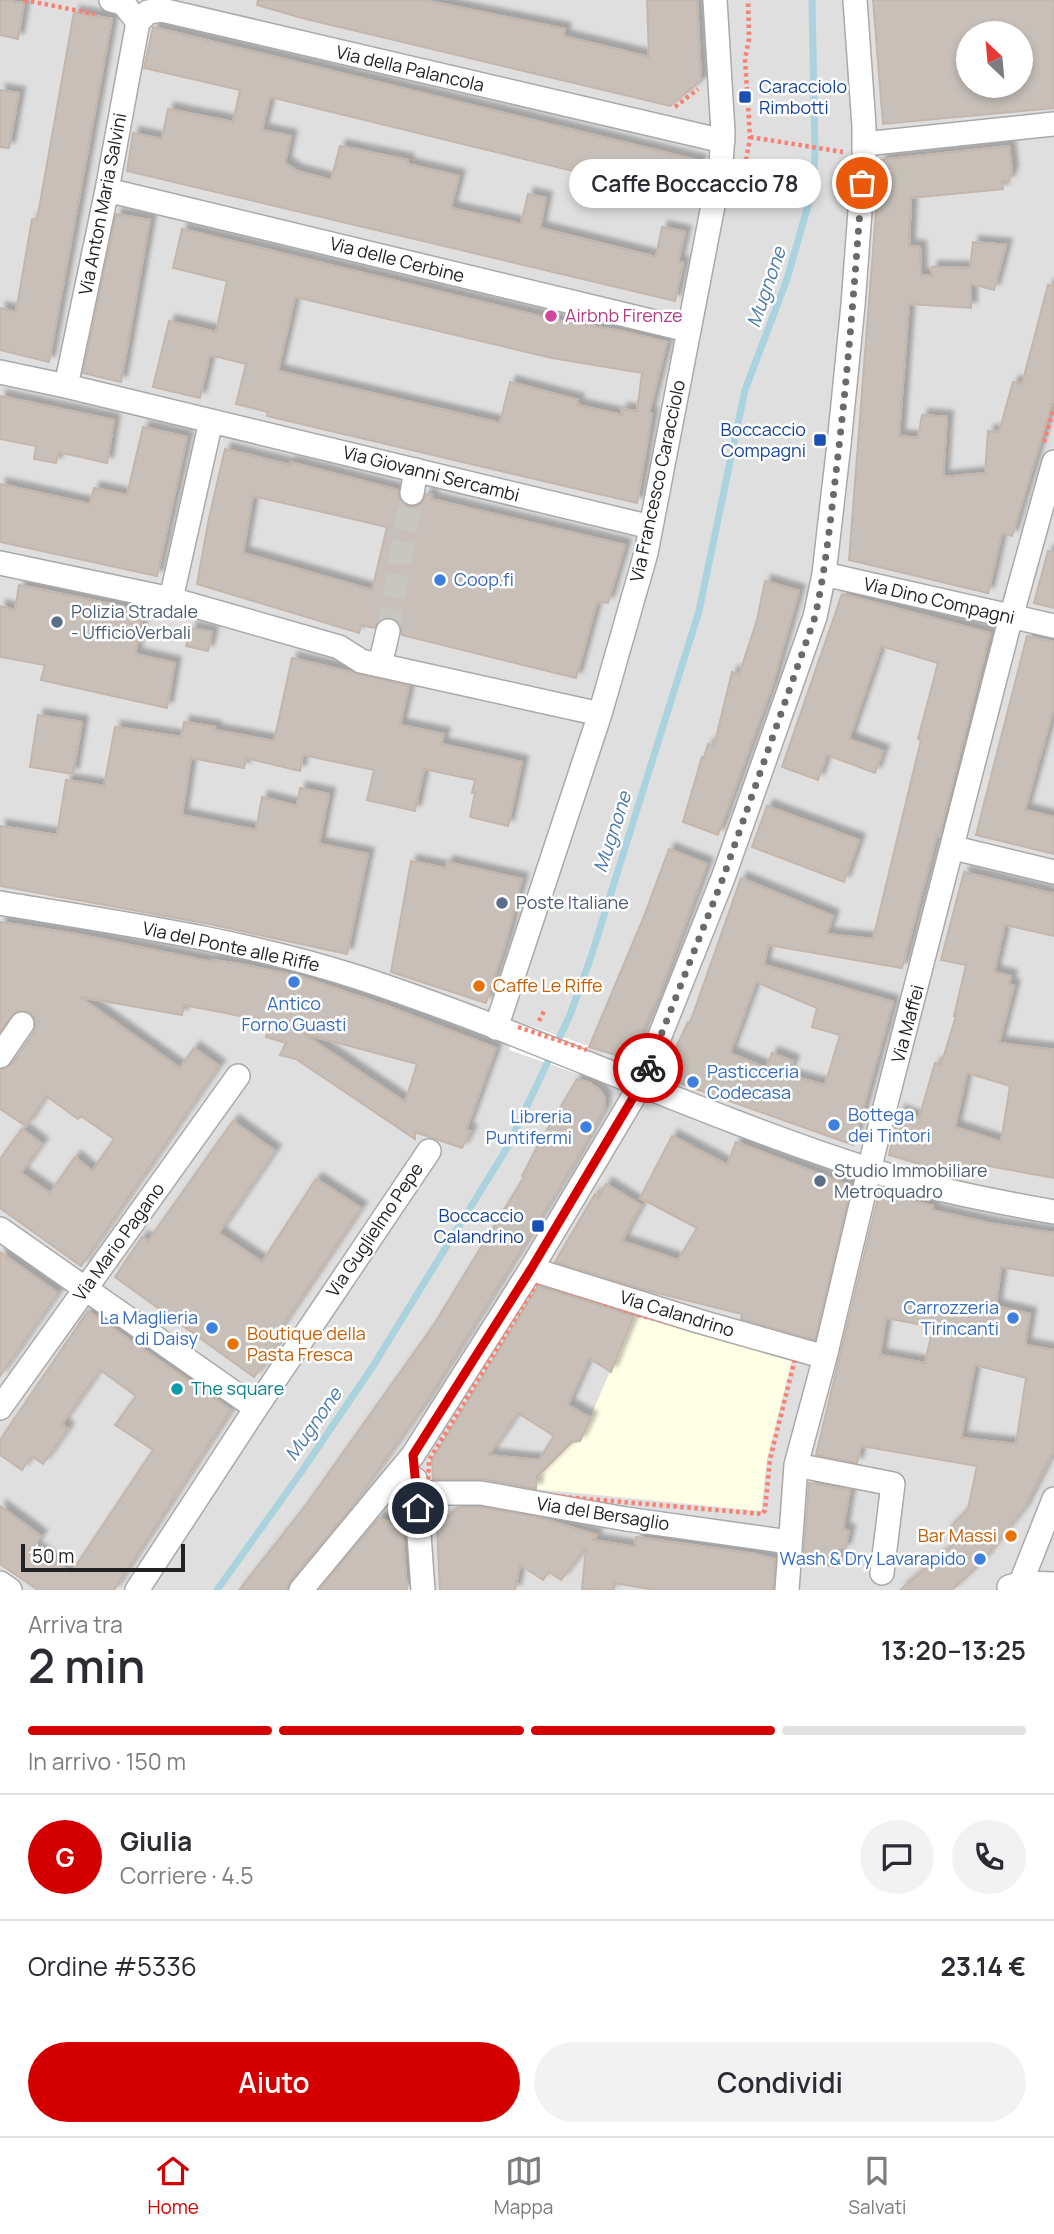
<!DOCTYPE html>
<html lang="it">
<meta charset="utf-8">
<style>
:root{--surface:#fff;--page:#f2f2f3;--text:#2b2b33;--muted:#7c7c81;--line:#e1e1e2;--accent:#d40000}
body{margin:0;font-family:Manrope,sans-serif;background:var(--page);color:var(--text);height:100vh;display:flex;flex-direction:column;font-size:26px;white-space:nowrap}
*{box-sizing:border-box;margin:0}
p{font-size:23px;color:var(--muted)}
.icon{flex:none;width:38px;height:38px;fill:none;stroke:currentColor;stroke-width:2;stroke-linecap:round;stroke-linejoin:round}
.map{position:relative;height:1590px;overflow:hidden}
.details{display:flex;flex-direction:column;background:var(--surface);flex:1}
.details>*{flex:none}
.needle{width:46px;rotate:334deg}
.tools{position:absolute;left:956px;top:21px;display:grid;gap:14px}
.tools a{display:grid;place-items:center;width:77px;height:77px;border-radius:50%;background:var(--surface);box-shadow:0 4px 10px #0003;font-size:35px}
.scale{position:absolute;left:21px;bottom:18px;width:164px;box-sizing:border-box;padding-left:7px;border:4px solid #222;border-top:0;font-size:19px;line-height:24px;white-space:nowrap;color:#222;-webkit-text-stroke:5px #fff;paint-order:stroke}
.pin{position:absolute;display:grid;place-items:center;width:60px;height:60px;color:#fff;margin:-30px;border:4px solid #fff;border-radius:50%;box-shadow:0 2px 7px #0007}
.courier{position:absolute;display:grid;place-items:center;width:70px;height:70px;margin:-35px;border:5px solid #d40000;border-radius:50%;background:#fff;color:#222;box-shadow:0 2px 9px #0007}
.bubble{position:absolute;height:49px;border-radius:24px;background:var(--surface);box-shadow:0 4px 10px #0003;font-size:23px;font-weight:600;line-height:49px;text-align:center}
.head em{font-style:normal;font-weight:600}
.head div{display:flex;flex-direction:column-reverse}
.head{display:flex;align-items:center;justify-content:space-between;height:119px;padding:0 28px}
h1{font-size:46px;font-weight:600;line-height:52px}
.bar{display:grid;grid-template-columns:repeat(4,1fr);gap:10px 7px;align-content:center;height:84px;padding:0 28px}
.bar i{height:9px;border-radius:5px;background:var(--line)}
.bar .on{background:var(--accent)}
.bar p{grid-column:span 4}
.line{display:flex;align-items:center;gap:18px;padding:0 28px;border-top:2px solid var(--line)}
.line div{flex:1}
.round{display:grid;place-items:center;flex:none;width:74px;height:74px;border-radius:37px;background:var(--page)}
.cta{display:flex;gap:14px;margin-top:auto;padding:14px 28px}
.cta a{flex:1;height:80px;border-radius:42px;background:var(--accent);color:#fff;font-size:28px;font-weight:600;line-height:80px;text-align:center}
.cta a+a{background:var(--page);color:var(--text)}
.dock{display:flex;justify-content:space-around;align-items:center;height:98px;border-top:2px solid var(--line);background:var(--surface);font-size:19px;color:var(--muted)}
.dock a{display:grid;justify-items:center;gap:4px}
.dock .on{color:var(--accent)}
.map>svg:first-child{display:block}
.residential{fill:#e0dfdf;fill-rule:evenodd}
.education{fill:#ffffe5}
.pier{fill:#fff}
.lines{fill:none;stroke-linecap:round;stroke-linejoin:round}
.stream{stroke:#aad3df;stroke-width:7}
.building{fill:#c7bfb8;stroke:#c4b6ab;stroke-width:2;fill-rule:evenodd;filter:url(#shadow)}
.minor-tunnel{stroke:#c8c6c1;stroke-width:23;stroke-dasharray:23 11;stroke-linecap:butt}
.minor-casing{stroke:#a9a9a9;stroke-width:26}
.path{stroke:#fa8072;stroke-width:4.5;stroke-dasharray:3.5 3.5;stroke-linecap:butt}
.minor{stroke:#fff;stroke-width:23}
.path-bridge{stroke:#fa8072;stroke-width:4.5;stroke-dasharray:3.5 3.5;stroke-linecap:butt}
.done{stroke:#6b6a68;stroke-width:7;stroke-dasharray:0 12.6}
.route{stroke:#d40000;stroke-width:9}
.transit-dot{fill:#1a4fb4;stroke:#fff;stroke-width:2.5}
.hotel-dot{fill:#d1479c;stroke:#fff;stroke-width:2.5}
.shop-dot{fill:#3f7fe0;stroke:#fff;stroke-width:2.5}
.service-dot{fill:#5c6f8a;stroke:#fff;stroke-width:2.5}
.food-dot{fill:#e8710a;stroke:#fff;stroke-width:2.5}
.culture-dot{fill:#0f9aa8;stroke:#fff;stroke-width:2.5}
.labels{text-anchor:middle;stroke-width:5;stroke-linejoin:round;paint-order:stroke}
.street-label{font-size:18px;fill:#222;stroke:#fff}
.transit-label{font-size:18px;fill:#164399;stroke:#fff;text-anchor:end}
.hotel-label{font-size:18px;fill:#b23c85;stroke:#fff;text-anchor:start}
.shop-label{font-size:18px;fill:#366cbe;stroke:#fff;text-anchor:end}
.service-label{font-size:18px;fill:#4e5e75;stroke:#fff;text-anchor:start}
.food-label{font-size:18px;fill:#c56008;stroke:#fff;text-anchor:start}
.culture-label{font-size:18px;fill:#0d838f;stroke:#fff;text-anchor:start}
.water-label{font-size:19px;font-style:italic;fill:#4a7aab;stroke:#fff}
</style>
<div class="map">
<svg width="1054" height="1590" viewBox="0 0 1054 1590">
<defs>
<filter id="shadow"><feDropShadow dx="6" dy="-6" stdDeviation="2" flood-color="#0004"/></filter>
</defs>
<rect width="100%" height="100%" fill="#f2efe9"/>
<path class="residential" d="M 0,0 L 1054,0 L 1054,1590 L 0,1590 ZM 968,33 L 1020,33 L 1020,86 L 968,86 Z"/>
<path class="education" d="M 634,1316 L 793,1356 L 767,1459 L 761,1511 L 536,1489 L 537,1477 L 552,1462 L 565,1443 L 580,1441 Z"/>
<path class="pier" d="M 519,1022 L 588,1046 L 578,1074 L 509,1050 Z"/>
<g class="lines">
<path class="stream" d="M 217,1590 L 302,1471 L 373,1366 L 507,1148 L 570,1015 L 591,957 L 699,611 L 745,390 L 787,279 L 811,195 L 815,157 L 812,0"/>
</g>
<path class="building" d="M 0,0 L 24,3 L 18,39 L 0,35 Z
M 258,0 L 423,0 L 565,29 L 563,36 L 649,57 L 647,0 L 697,0 L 701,81 L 670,106 L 302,18 L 257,5 Z
M 873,0 L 1054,0 L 1054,108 L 883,124 ZM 968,33 L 1020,33 L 1020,86 L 968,86 Z
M 74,12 L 112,19 L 49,362 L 0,350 L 0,308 L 16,312 L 32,219 L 37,220 Z
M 153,27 L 700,161 L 692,200 L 270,97 L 262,130 L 291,136 L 285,163 L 297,171 L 331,180 L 340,146 L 408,160 L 407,164 L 459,176 L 451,208 L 521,224 L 528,194 L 546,198 L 540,228 L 656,257 L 662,227 L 685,232 L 678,262 L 683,263 L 675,301 L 127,171 L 133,133 L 162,139 L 168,109 L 233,122 L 240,90 L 144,68 Z
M 0,90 L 19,93 L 9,148 L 0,147 Z
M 1009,146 L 1012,171 L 1009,181 L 1002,182 L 1003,189 L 911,198 L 909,246 L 920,247 L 921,275 L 934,276 L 931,275 L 932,267 L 970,268 L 973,242 L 1006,245 L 994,290 L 971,284 L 971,308 L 909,304 L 899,436 L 918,438 L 922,415 L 947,417 L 943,477 L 985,473 L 988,431 L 999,432 L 1013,382 L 1022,384 L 1048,285 L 1054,286 L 1054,396 L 1012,536 L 1002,533 L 988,593 L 849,560 L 880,160 Z
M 116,214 L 150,220 L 121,382 L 83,373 Z
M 182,229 L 560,321 L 621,331 L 667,342 L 649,413 L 652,414 L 637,503 L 267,416 L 268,412 L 236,404 L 246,364 L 210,355 L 200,398 L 153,387 L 169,321 L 216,332 L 227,281 L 173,268 ZM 295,297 L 552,358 L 642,373 L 637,411 L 621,409 L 622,415 L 577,405 L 578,400 L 510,382 L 500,423 L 278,371 Z
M 0,396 L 114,420 L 107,463 L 58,452 L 56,463 L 34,459 L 36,446 L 0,439 Z
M 143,427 L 187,437 L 157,576 L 0,542 L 0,484 L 90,504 L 94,488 L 127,495 Z
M 225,449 L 290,465 L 290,462 L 398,490 L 399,498 L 409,507 L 416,506 L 422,502 L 426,494 L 432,495 L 431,499 L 625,545 L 608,603 L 597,602 L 576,678 L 402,635 L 401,626 L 392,618 L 383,618 L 374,628 L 361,625 L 359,633 L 197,584 L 209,518 ZM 253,496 L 387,527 L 372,590 L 243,553 Z
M 1048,551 L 1054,552 L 1054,608 L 1034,603 Z
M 765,581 L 799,591 L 772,686 L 718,835 L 683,822 L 702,757 L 704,758 L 708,744 L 714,746 L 732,672 L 739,675 L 757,620 Z
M 19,585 L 144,611 L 135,654 L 175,663 L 167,708 L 41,680 L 45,665 L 0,657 L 0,606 L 15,610 Z
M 842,594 L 990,633 L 939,836 L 937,835 L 902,968 L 768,945 L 764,965 L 893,1002 L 853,1145 L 662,1077 L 688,1022 L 690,1023 L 741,878 L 833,916 L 827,934 L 873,939 L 921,740 L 918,739 L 938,663 L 881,646 L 849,739 L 883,751 L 875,773 L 827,755 L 818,780 L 782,767 ZM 756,982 L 817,1008 L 812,1027 L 840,1035 L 825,1085 L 788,1075 L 793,1061 L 772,1053 L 766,1068 L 730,1053 Z
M 191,628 L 212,632 L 208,651 L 186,646 Z
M 1027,636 L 1054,642 L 1054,707 L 1025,810 L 1054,817 L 1054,854 L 976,835 Z
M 292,658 L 409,686 L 400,725 L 444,734 L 441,744 L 522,762 L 508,826 L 470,817 L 475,793 L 472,793 L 475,780 L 424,769 L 415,811 L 367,800 L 374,770 L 303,755 L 300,771 L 246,758 L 244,768 L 191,758 L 182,815 L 256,830 L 262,797 L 297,806 L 300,788 L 329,794 L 319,844 L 368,854 L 347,954 L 209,924 L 0,886 L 0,826 L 57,835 L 66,780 L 104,786 L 115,727 L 181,737 L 184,722 L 215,727 L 214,730 L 274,741 Z
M 38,715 L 82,722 L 73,774 L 30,767 Z
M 767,806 L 859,840 L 844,882 L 752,847 Z
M 669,849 L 707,864 L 660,992 L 630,1059 L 589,1047 L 643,919 Z
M 411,861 L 446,868 L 447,862 L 522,879 L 507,938 L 486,1003 L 391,972 Z
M 964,872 L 1054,894 L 1054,936 L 1005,925 L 994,972 L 1011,976 L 1009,984 L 1014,986 L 999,1043 L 1054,1050 L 1054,1178 L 972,1163 L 967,1178 L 889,1155 L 899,1111 L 919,1118 L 935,1063 L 941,1065 L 956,1016 L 954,1016 L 966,965 L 941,960 ZM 967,1073 L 1010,1086 L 1001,1142 L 955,1127 Z
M 0,922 L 76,934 L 212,962 L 212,960 L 240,964 L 302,977 L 384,1005 L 496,1048 L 466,1130 L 471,1131 L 462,1148 L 415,1132 L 415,1139 L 296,1059 L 280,1055 L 286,1043 L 266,1037 L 269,1025 L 240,1016 L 184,1005 L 182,1015 L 80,997 L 180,1068 L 194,1048 L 219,1066 L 81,1266 L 0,1208 L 0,1159 L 22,1129 L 42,1144 L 21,1173 L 50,1193 L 75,1157 L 92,1171 L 114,1139 L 81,1116 L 78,1119 L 46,1096 L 26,1126 L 0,1109 L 0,1070 L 12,1064 L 34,1032 L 36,1024 L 34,1017 L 29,1012 L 17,1011 L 0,1031 ZM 304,1034 L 417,1064 L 405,1102 Z
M 577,1079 L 590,1083 L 600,1090 L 605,1098 L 604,1110 L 571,1169 L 427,1401 L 351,1508 L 290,1581 L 287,1590 L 239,1590 L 303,1509 L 433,1326 L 524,1177 L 522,1176 L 536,1149 Z
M 233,1121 L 275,1151 L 219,1233 L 262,1262 L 316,1179 L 361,1208 L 279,1331 L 284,1335 L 254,1377 L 115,1277 L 142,1237 L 148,1241 Z
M 672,1136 L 727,1165 L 736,1142 L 851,1186 L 815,1340 L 741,1319 L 742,1314 L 645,1290 L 555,1262 L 595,1194 L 598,1198 L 606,1184 L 641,1205 L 622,1241 L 678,1260 L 697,1228 L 640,1198 Z
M 879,1193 L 933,1206 L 932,1210 L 988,1223 L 1054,1233 L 1054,1276 L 1001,1267 L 996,1306 L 1030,1314 L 1025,1345 L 1054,1350 L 1054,1450 L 1023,1510 L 980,1564 L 952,1590 L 900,1590 L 956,1542 L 945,1533 L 968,1509 L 977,1466 L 861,1446 L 857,1463 L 816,1455 ZM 886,1318 L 933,1327 L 925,1363 L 880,1355 ZM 975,1365 L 1026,1378 L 1016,1444 L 961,1438 Z
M 0,1252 L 58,1293 L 0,1376 Z
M 538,1286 L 634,1316 L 611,1372 L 589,1358 L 568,1405 L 591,1418 L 580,1441 L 572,1442 L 537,1477 L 536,1489 L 483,1479 L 433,1479 L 432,1460 ZM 518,1413 L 554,1436 L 539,1460 L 489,1455 Z
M 88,1311 L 231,1410 L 114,1590 L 38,1590 L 0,1564 L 0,1506 L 41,1536 L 34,1547 L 71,1573 L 153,1450 L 115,1425 L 136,1396 L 100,1370 L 62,1424 L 68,1429 L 43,1464 L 31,1456 L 22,1470 L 0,1455 L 0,1440 Z
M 809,1483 L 850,1490 L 843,1529 L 849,1531 L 845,1549 L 840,1549 L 836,1567 L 803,1560 Z
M 459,1507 L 480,1507 L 537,1517 L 597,1535 L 593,1540 L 635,1547 L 636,1537 L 755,1554 L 775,1559 L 773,1590 L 654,1590 L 615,1583 L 614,1590 L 582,1589 L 586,1548 L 561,1580 L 549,1572 L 543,1580 L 520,1565 L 515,1590 L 440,1590 L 437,1526 Z
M 379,1518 L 402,1527 L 407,1590 L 319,1590 Z"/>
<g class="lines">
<path class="minor-tunnel" d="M 388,631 L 412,493"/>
<defs>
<path id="minor" d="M 111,0 L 123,3 L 138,22
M 864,144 L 1054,124
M 107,190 L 688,330
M 0,372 L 66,386 L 651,527
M 66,386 L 107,190 L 138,22 L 148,12 L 162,10 L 723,141
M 412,493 L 416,470
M 0,563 L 171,599 L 339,647 L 361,661 L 600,714
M 824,574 L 1054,626
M 171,599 L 211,421
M 380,665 L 388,631
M 954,848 L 1054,872
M 0,903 C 120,923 242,940 357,977 C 531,1034 696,1114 871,1170 C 930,1189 993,1201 1054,1212
M 496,1028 L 600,714 L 646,553 L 721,164 L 723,132 L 715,0
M 0,1056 L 22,1024
M 0,1229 L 256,1408
M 531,1269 L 698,1321 L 825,1357
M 0,1408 L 238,1076
M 796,1465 L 893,1484 L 882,1573
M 415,1479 L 423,1590
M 417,1493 L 481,1493 L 626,1519 L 789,1542
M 0,1583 L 10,1590
M 1009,1587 L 1021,1583 L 1054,1584
M 137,1590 L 256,1408 L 429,1151
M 301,1590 L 413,1455 L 531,1269 L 640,1086 L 723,878 L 815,617 L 824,574 L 839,444 L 853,305 L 864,158 L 864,126 L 855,0
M 787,1590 L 796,1465 L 825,1357 L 875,1146 L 1007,632 L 1054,462
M 1018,1590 L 1054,1499"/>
</defs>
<use href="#minor" class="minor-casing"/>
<path class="path" d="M 24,0 L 95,14
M 675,107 L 698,89
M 750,137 L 843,152
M 745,167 L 750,137 L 745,59 L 749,39 L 748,0
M 1044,442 L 1054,408
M 539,1021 L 545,1009
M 538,1281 L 639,1315 L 796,1355 L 770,1459 L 765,1510 L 763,1514 L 436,1486 L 428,1480 L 429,1460 Z"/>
<use href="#minor" class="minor"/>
<path class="path-bridge" d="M 518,1027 L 587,1050"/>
</g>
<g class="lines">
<path class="done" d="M 648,1068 L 723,878 L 815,617 C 826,567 831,515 837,464 C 848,371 855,277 862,183"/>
<path class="route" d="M 418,1508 L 413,1455 L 531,1269 L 640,1086 L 648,1068"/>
</g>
<g class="transit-dot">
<rect x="738" y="90" width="14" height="14" rx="3.5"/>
<rect x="813" y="433" width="14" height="14" rx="3.5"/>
<rect x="531" y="1219" width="14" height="14" rx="3.5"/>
</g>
<circle class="hotel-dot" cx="551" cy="316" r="7"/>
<g class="shop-dot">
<circle cx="440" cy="580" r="7"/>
<circle cx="294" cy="982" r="7"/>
<circle cx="693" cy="1082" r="7"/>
<circle cx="834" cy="1125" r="7"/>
<circle cx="586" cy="1127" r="7"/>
<circle cx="1013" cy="1318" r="7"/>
<circle cx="212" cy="1328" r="7"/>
<circle cx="980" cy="1559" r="7"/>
</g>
<g class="service-dot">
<circle cx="57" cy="622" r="7"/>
<circle cx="502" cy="903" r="7"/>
<circle cx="820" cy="1181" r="7"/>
</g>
<g class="food-dot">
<circle cx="479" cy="986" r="7"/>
<circle cx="233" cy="1344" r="7"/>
<circle cx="1011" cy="1536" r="7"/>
</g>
<circle class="culture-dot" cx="177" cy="1389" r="7"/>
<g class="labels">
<g class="street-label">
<text transform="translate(410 69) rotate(13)" y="6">Via della Palancola</text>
<text transform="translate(103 204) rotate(-79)" y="6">Via Anton Maria Salvini</text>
<text transform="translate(397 260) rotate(14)" y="6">Via delle Cerbine</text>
<text transform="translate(431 474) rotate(14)" y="6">Via Giovanni Sercambi</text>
<text transform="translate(658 481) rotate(-78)" y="6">Via Francesco Caracciolo</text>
<text transform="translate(939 601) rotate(13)" y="6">Via Dino Compagni</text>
<text transform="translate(231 947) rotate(12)" y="6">Via del Ponte alle Riffe</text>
<text transform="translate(908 1024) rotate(-75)" y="6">Via Maffei</text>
<text transform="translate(375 1230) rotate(-56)" y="6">Via Guglielmo Pepe</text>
<text transform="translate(119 1242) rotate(-54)" y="6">Via Mario Pagano</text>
<text transform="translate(677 1314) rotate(17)" y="6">Via Calandrino</text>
<text transform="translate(603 1514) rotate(9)" y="6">Via del Bersaglio</text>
</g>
<g class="transit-label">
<text x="759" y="93" text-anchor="start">Caracciolo<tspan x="759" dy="21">Rimbotti</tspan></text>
<text x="806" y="436">Boccaccio<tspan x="806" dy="21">Compagni</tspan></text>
<text x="524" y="1222">Boccaccio<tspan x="524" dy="21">Calandrino</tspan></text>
</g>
<g class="hotel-label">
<text x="565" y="322">Airbnb Firenze</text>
</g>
<g class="shop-label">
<text x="454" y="586" text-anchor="start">Coop.fi</text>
<text x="294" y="1010" text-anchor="middle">Antico<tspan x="294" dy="21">Forno Guasti</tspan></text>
<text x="707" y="1078" text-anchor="start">Pasticceria<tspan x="707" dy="21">Codecasa</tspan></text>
<text x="848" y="1121" text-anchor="start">Bottega<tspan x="848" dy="21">dei Tintori</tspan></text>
<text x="572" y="1123">Libreria<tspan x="572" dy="21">Puntifermi</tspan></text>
<text x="999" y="1314">Carrozzeria<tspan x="999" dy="21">Tirincanti</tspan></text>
<text x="198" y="1324">La Maglieria<tspan x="198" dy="21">di Daisy</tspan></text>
<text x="966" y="1565">Wash &amp; Dry Lavarapido</text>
</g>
<g class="service-label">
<text x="71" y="618">Polizia Stradale<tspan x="71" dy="21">- UfficioVerbali</tspan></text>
<text x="516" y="909">Poste Italiane</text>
<text x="834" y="1177">Studio Immobiliare<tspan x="834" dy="21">Metroquadro</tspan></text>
</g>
<g class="food-label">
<text x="493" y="992">Caffe Le Riffe</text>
<text x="247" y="1340">Boutique della<tspan x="247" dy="21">Pasta Fresca</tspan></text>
<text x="997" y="1542" text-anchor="end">Bar Massi</text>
</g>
<g class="culture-label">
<text x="191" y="1395">The square</text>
</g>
<g class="water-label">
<text transform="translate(766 287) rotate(-71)" y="7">Mugnone</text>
<text transform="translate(612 832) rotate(-72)" y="7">Mugnone</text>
<text transform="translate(313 1424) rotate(-55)" y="7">Mugnone</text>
</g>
</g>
</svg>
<div class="tools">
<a><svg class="needle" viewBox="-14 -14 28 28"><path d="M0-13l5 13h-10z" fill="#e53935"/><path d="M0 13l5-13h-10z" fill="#7c7c81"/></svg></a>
</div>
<div class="scale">50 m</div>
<div class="pin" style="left:862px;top:183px;background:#ea580c"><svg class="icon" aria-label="bag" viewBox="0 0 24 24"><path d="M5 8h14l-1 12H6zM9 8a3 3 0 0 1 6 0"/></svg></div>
<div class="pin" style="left:418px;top:1508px;background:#1f2937"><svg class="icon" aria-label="home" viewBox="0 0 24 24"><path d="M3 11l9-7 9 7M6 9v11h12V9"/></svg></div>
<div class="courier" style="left:648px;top:1068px"><svg class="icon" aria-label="bike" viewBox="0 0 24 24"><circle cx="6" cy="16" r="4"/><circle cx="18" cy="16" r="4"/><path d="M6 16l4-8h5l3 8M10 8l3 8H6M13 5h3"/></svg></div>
<div class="bubble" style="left:569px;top:159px;width:252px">Caffe Boccaccio 78</div>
</div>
<section class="details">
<div class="head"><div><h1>2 min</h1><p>Arriva tra</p></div><em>13:20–13:25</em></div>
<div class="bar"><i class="on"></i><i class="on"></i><i class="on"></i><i></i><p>In arrivo · 150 m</p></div>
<div class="line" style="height:126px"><b class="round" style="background:var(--accent);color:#fff">G</b><div><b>Giulia</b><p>Corriere · 4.5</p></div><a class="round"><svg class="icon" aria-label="chat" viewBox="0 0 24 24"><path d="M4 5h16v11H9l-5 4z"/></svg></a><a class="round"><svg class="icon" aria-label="phone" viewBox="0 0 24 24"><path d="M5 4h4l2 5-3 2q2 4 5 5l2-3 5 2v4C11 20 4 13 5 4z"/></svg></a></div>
<div class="line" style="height:91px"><div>Ordine #5336</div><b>23.14 €</b></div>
<div class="cta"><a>Aiuto</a><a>Condividi</a></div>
</section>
<nav class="dock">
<a class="on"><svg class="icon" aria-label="home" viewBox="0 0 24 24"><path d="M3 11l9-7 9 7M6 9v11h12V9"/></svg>Home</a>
<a><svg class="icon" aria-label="map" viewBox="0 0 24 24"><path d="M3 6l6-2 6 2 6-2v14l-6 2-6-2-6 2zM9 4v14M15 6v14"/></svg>Mappa</a>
<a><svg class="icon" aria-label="saved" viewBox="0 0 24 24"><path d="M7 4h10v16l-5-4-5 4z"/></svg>Salvati</a>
</nav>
